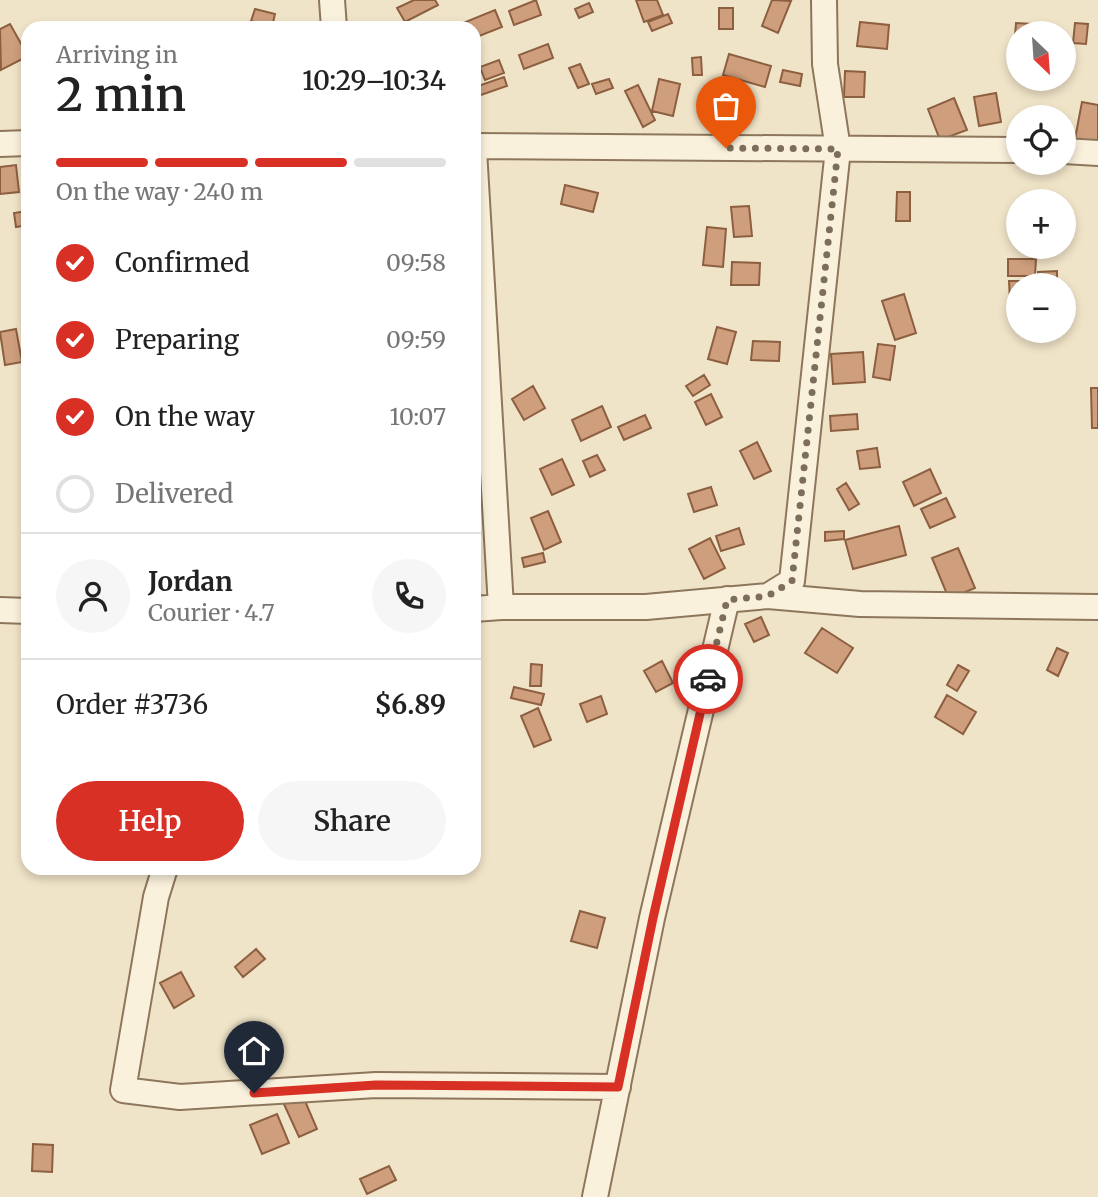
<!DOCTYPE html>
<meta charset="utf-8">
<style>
:root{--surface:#fff;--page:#f6f6f6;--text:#222;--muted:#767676;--line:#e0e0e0;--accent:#d93025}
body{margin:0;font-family:Merriweather,serif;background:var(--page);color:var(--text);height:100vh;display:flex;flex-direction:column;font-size:26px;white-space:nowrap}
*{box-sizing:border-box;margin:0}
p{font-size:23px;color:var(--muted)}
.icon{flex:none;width:38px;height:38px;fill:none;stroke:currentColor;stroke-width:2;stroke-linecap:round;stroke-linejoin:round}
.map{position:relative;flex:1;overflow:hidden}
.sheet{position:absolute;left:21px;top:21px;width:460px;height:854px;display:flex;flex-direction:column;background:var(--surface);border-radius:21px;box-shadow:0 4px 10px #0003}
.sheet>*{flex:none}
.needle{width:46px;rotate:155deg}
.controls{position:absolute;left:1006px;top:21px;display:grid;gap:14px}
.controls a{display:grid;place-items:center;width:70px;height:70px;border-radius:50%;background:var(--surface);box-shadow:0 4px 10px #0003;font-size:35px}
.pin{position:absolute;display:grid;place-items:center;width:60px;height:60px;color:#fff;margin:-72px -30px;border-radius:50% 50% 50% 0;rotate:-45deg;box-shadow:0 0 7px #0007}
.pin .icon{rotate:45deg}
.courier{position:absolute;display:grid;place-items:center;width:70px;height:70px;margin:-35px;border:5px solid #d93025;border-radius:50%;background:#fff;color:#222;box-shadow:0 2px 9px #0007}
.head em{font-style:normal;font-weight:600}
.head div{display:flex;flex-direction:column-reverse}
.head{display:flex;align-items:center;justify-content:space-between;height:119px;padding:0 35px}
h1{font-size:46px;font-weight:600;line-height:52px}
.bar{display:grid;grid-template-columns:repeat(4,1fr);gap:10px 7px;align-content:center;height:84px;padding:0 35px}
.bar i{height:9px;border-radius:5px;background:var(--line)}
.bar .selected{background:var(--accent)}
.bar p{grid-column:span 4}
.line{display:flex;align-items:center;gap:18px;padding:0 35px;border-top:2px solid var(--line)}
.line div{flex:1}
.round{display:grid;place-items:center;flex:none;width:74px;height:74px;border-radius:37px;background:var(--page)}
ol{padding:0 35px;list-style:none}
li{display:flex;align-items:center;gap:21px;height:77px}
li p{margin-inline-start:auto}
li .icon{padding:7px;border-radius:50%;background:var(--accent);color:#fff;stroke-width:4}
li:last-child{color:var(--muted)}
li i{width:38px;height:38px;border:4px solid var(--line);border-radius:50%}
.action{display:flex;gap:14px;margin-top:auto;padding:14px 35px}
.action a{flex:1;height:80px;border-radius:42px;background:var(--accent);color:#fff;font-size:28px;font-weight:600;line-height:80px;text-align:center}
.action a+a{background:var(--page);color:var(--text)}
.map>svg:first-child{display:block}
.building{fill:#cf9f7d;stroke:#8d5f41;stroke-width:2}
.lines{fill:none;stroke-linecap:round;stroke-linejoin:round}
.minor-casing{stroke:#8d765c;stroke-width:28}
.minor{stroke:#faf1dc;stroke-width:24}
.done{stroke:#7c6e5b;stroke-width:7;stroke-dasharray:0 12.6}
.route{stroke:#d93025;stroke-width:9}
</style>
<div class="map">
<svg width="1098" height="1197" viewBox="0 0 1098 1197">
<rect width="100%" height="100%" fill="#f0e4c8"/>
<path class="building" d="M 414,0 L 435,0 L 438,5 L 405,22 L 397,8 Z
M 536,0 L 541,15 L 514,25 L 509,11 Z
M 636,0 L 657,0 L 663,15 L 644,22 Z
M 772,0 L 791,1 L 778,33 L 762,26 Z
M 589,3 L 593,12 L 579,18 L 575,9 Z
M 719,8 L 733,8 L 733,29 L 719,29 Z
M 255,9 L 275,14 L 272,27 L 251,21 Z
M 495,10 L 502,27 L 474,38 L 474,28 L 465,28 L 463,23 Z
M 668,14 L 672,23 L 652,31 L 648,22 Z
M 860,22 L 889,25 L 887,49 L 857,46 Z
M 1016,23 L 1047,25 L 1047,33 L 1018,33 L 1018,49 L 1014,49 Z
M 1075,23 L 1088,24 L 1086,44 L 1073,43 Z
M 10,24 L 28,56 L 1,70 L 0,29 Z
M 548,44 L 553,58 L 524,69 L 519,55 Z
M 729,54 L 771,66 L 765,87 L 723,75 Z
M 701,57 L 702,75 L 693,75 L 692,58 Z
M 499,60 L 504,73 L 485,80 L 480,67 Z
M 580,64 L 589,84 L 578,88 L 569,68 Z
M 783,70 L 802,74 L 800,86 L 780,82 Z
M 845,71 L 865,72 L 864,97 L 844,97 Z
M 504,77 L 507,86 L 478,96 L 475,87 Z
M 609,79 L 613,88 L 596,94 L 592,84 Z
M 659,79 L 680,84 L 673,116 L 652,111 Z
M 638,85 L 655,120 L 643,127 L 625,91 Z
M 996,93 L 1001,122 L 979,126 L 974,97 Z
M 954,98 L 967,130 L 940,140 L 928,109 Z
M 1082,102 L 1098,105 L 1098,149 L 1074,144 Z
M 16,165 L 19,192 L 0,194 L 0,167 Z
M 565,185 L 598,193 L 593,212 L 561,204 Z
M 897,192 L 910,192 L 910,221 L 896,221 Z
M 749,206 L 752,236 L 734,237 L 731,207 Z
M 28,211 L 28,225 L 16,227 L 14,213 Z
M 707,227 L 726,229 L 723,267 L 703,265 Z
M 1008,259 L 1036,259 L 1035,276 L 1008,276 Z
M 732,262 L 760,263 L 759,285 L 731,285 Z
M 1057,271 L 1057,285 L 1018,285 L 1018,302 L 1010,302 L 1009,281 L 1038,281 L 1038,272 Z
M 904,294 L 916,333 L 895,340 L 882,301 Z
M 717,327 L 736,332 L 727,364 L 708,359 Z
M 16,329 L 22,362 L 5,365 L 0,332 Z
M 753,341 L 780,342 L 779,361 L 751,360 Z
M 878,344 L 895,346 L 890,380 L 873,377 Z
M 863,352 L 865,382 L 833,384 L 831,354 Z
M 704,375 L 710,385 L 693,396 L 686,386 Z
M 533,386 L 545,408 L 524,420 L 512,399 Z
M 1091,388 L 1098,388 L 1098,428 L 1092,428 Z
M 711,394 L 722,417 L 706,425 L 695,402 Z
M 602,406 L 611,427 L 581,441 L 572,420 Z
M 857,414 L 858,429 L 831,431 L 830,416 Z
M 645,415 L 651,428 L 624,440 L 618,427 Z
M 757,442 L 771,471 L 754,479 L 740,451 Z
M 877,448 L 880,467 L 860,469 L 857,451 Z
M 597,455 L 605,470 L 590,477 L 583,461 Z
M 562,459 L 574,485 L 552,495 L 540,469 Z
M 930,469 L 941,493 L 914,506 L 903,482 Z
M 846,483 L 859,504 L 849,510 L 837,489 Z
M 711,487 L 717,505 L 694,512 L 688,494 Z
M 946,498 L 955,517 L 930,528 L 921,509 Z
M 548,511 L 561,542 L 544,550 L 531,518 Z
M 899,526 L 906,555 L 853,569 L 845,540 Z
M 739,528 L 744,544 L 721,551 L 716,536 Z
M 844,531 L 844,539 L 825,541 L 825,532 Z
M 710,538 L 725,568 L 704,579 L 689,549 Z
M 958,548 L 975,588 L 949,599 L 932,558 Z
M 543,553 L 545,562 L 524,567 L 522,558 Z
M 761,617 L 769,635 L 754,642 L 745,624 Z
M 822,628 L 853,648 L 837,673 L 805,653 Z
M 1057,648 L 1068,653 L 1058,676 L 1047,670 Z
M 662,661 L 673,683 L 656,692 L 644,671 Z
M 531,664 L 542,665 L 541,686 L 530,686 Z
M 958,665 L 969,671 L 957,691 L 947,685 Z
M 514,687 L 544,694 L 541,705 L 511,698 Z
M 947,695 L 976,712 L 963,734 L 935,717 Z
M 601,696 L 607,714 L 587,722 L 580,704 Z
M 538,708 L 551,740 L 534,747 L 521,716 Z
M 580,911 L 605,918 L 597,948 L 571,941 Z
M 256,949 L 265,959 L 243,977 L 235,967 Z
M 181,972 L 194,996 L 174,1008 L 160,983 Z
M 302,1094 L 317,1129 L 299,1137 L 283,1102 Z
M 277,1114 L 289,1143 L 262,1154 L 250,1125 Z
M 33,1144 L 53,1145 L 52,1172 L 32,1171 Z
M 389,1166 L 396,1180 L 367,1194 L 360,1179 Z"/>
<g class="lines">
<defs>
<path id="minor" d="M 332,0 L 334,28
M 0,144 L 28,143
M 474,146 L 1018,150
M 474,150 L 501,607 L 474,609
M 1064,151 L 1098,153
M 768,596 L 860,604 L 1098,607
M 501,607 L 646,607 L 768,596 L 792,581 L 838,149 L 825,64 L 824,0
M 0,610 L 28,611
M 165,868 L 156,897 L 123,1090 L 180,1097 L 376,1085 L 618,1087
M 595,1197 L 652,918 L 727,599"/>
</defs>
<use href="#minor" class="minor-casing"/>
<use href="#minor" class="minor"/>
</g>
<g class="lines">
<path class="done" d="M 708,679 L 727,600 L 768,596 L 792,581 L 838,149 L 726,148"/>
<path class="route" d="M 254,1093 L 376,1085 L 618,1087 L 653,918 L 708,679"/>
</g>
</svg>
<div class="controls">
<a><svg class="needle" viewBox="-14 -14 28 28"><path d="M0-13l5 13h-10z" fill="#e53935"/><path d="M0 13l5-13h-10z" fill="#767676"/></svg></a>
<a><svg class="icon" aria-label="locate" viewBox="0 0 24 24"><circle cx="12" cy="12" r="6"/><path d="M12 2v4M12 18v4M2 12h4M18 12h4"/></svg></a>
<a>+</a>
<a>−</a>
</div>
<div class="pin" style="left:726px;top:148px;background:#ea580c"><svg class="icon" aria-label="bag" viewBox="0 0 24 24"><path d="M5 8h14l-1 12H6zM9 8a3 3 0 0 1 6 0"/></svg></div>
<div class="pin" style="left:254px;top:1093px;background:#1f2937"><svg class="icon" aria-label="home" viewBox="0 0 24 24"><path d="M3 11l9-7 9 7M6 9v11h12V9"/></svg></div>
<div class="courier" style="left:708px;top:679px"><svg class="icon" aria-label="car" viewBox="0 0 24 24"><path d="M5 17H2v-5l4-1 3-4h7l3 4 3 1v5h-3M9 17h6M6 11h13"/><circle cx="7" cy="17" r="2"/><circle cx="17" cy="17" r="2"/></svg></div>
<section class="sheet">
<div class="head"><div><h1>2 min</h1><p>Arriving in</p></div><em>10:29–10:34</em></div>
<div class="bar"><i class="selected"></i><i class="selected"></i><i class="selected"></i><i></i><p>On the way · 240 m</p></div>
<ol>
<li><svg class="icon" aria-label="check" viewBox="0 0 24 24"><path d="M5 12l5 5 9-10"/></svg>Confirmed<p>09:58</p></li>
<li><svg class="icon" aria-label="check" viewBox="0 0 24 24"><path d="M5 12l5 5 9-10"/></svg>Preparing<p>09:59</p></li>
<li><svg class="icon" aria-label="check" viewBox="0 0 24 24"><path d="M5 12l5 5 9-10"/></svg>On the way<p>10:07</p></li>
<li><i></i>Delivered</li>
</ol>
<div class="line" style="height:126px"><a class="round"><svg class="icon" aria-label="person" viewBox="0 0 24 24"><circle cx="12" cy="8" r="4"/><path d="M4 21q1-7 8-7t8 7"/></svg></a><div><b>Jordan</b><p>Courier · 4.7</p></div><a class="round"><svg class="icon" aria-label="phone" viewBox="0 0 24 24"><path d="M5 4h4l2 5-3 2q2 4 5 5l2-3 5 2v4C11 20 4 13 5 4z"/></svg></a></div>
<div class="line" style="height:91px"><div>Order #3736</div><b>$6.89</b></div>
<div class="action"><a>Help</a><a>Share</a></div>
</section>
</div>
